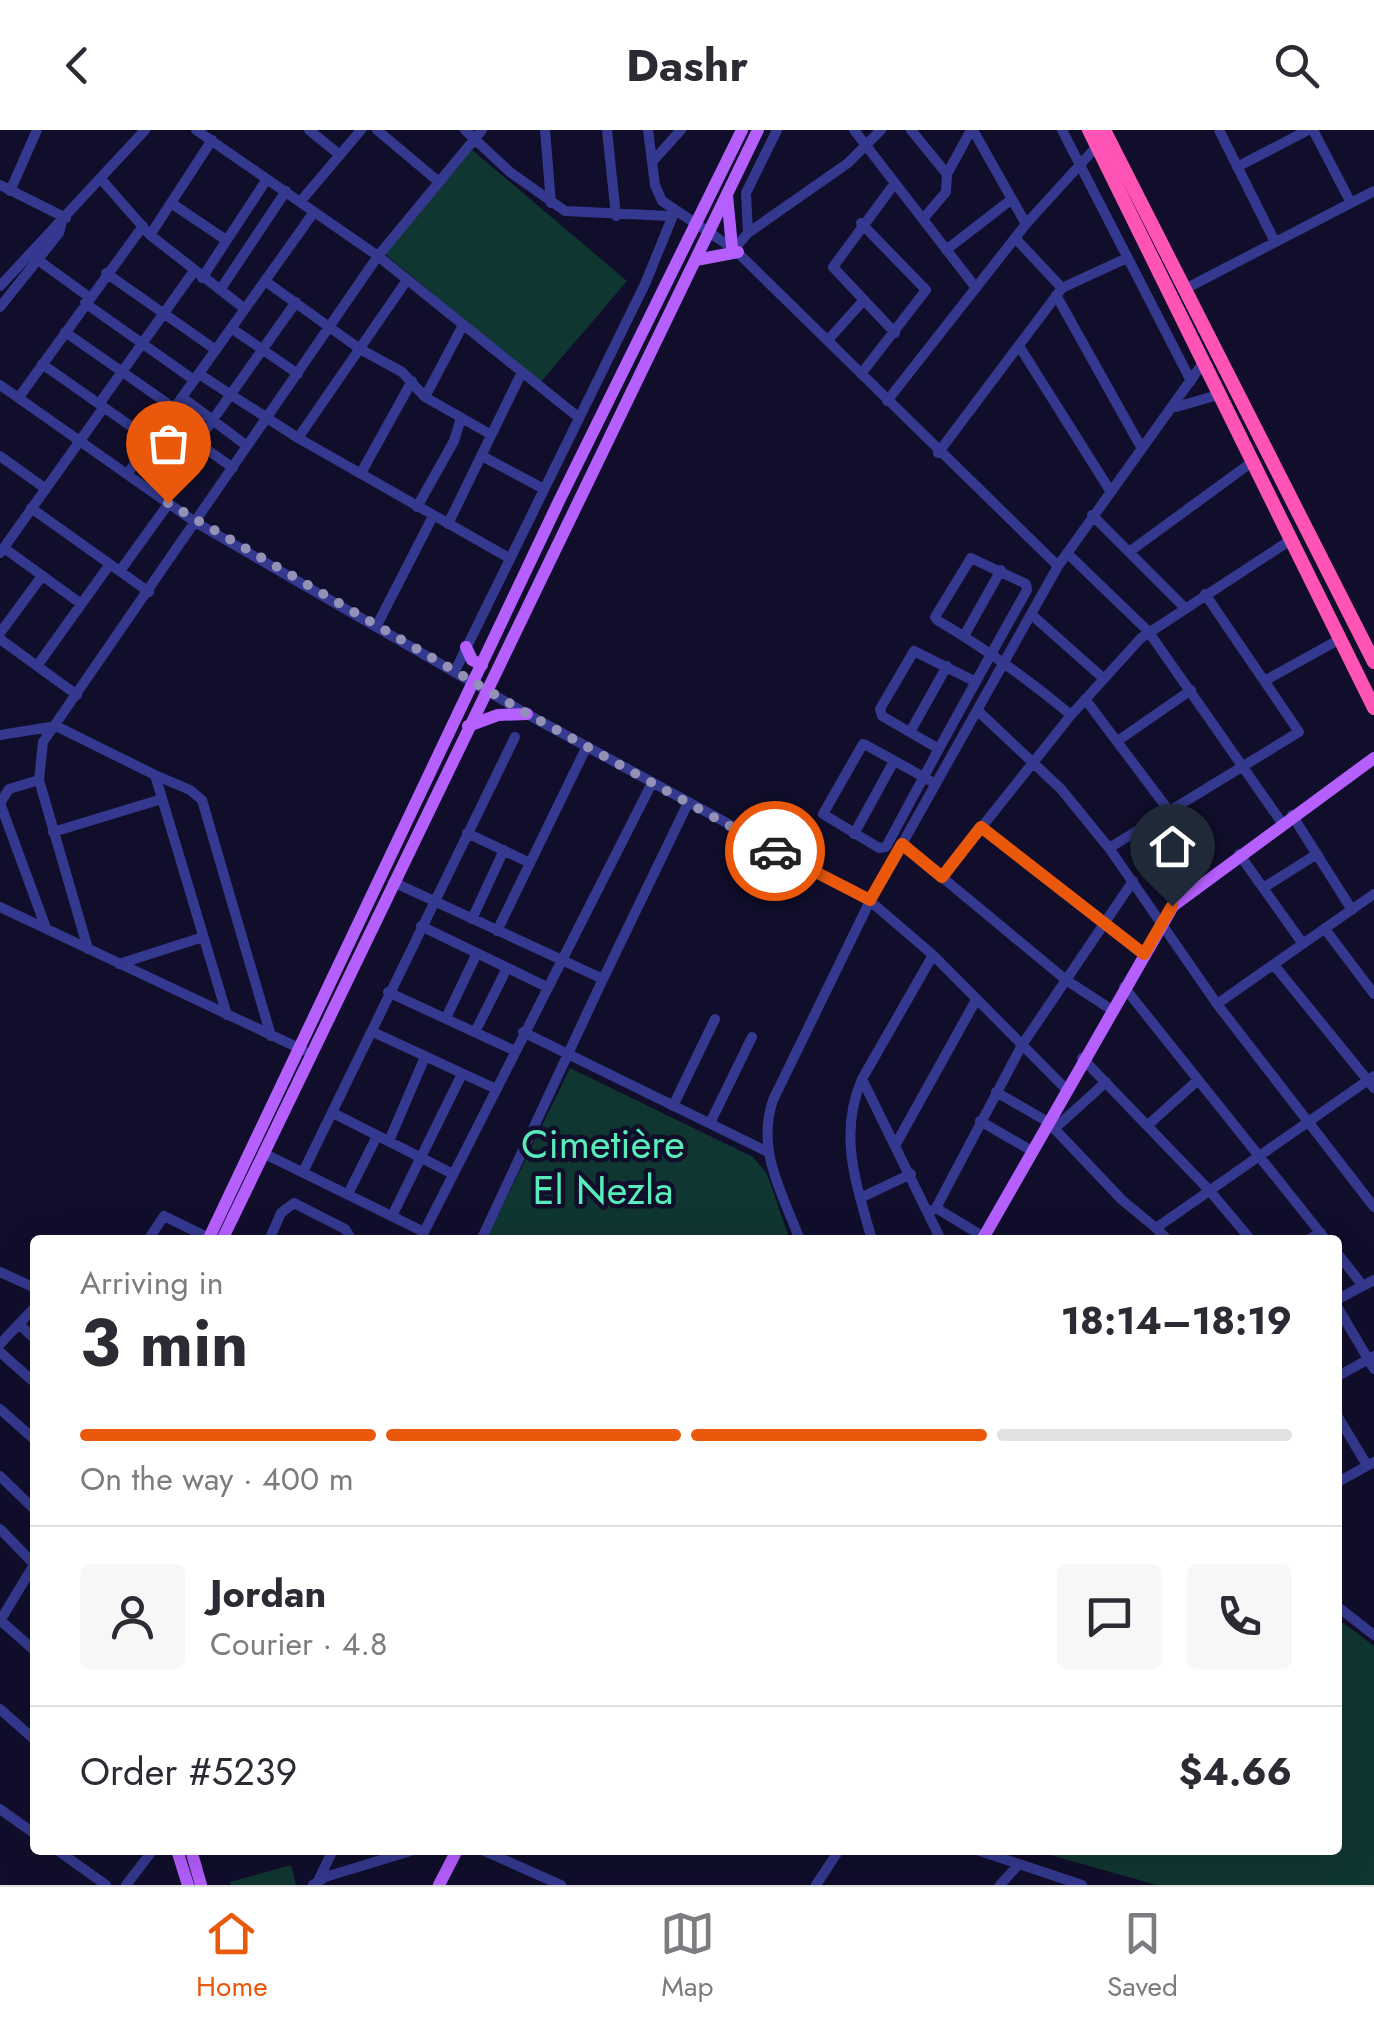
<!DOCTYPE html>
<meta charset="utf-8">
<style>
:root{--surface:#fff;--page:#f7f7f7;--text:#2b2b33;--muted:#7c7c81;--line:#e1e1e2;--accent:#ea580c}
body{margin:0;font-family:Jost,sans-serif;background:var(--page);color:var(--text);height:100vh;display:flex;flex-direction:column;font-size:38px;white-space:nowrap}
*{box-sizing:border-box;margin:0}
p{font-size:32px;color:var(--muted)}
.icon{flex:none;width:55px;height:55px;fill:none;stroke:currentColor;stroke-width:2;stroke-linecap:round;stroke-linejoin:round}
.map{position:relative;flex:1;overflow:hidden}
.panel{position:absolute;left:30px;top:1105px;width:1312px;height:620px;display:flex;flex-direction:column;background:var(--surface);border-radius:10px;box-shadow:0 10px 40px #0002}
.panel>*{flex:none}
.pin{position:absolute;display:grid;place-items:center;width:85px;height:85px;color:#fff;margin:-102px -42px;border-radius:50% 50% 50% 0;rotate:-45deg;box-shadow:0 0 10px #0007}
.pin .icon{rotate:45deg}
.courier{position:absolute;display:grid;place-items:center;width:100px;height:100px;margin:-50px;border:8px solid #ea580c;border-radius:50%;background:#fff;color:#222;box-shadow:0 2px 12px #0007}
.summary em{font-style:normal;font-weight:700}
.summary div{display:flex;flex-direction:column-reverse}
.summary{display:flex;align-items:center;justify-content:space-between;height:170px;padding:0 50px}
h1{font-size:65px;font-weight:700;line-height:75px}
.bar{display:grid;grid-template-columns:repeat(4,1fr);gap:15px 10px;align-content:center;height:120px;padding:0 50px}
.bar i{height:12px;border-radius:8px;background:var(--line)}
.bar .active{background:var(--accent)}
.bar p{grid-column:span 4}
.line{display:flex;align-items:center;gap:25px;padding:0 50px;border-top:2px solid var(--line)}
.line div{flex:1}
.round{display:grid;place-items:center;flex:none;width:105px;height:105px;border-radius:10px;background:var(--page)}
header{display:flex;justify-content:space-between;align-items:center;height:130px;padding:0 50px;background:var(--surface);font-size:45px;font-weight:700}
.tabs{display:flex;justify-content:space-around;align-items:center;height:140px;border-top:2px solid var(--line);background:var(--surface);font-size:28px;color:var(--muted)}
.tabs a{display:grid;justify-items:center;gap:5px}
.tabs .active{color:var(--accent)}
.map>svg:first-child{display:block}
.green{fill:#103631}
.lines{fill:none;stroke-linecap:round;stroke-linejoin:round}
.minor{stroke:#34398f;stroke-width:10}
.major{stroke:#b55fff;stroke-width:12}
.highway{stroke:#ff53b5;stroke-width:14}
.done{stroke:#9391b5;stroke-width:10;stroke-dasharray:0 18}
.route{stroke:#ea580c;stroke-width:12}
.labels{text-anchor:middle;stroke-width:9;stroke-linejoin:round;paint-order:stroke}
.park-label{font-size:40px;fill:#57ecba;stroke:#100e2b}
</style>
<header><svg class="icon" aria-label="back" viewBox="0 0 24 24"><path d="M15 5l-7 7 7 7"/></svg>Dashr<svg class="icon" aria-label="search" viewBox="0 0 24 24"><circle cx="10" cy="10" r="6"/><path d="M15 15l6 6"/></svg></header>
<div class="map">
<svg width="1374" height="1755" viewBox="0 0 1374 1755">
<rect width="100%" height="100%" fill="#100e2b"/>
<path class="green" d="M 471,19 L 627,151 L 540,253 L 384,123 Z
M 570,938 L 753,1027 L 767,1044 L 790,1110 L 486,1110 Z
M 1338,1489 L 1374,1516 L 1374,1755 L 1157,1755 L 1032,1720 L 1338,1720 Z
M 291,1735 L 296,1755 L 231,1755 L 230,1752 Z"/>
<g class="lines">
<path class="minor" d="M 196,0 L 378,126 L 578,287
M 309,0 L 340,25
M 377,0 L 439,52
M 465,0 L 510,42 L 565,81 L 669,86
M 545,0 L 551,73
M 607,0 L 616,86
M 648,0 L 655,55 L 662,71 L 734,119 L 1058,436
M 854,0 L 976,158
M 911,0 L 947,44
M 973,0 L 1026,94
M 1062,0 L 1191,251
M 1219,0 L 1275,112
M 1313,0 L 1351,73
M 652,32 L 681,0
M 1237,37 L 1308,0
M 101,49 L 150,105 L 245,179
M 0,55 L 66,88
M 10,61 L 37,0
M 300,72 L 361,0
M 171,73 L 226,110
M 923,89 L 946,62 L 947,44 L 971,0
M 748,103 L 746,63 L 777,0
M 150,105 L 212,10
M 1015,108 L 1062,158
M 734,119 L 748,103 L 848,33 L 881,0
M 946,120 L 1012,69
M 38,130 L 89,167
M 106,143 L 216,220
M 202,148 L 267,49
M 407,150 L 298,308 L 509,428
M 265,151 L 360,219 L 402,242 L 425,267 L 463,195
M 0,156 L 145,0
M 220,160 L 286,61
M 1183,160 L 1374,61
M 1056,165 L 1141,317
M 85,173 L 194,250
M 0,177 L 59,103 L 62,91
M 231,198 L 298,244
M 65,202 L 174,278
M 895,203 L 833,137 L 895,53
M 828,210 L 863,171
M 1019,216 L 1109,359
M 42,234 L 152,311
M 199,244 L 298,308
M 861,244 L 926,160 L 861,93
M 0,255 L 195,392 L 527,584 L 870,771 L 933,825 L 1065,958
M 19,267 L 143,96
M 182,267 L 247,316
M 425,267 L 488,303
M 887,271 L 1026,94 L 1097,16
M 99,274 L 194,141
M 1176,277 L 1218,265
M 166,290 L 233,338
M 938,323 L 1062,158 L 1127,128
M 0,326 L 46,359
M 482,326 L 542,358
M 128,343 L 314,82
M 361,343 L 412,251
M 159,366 L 296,172
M 417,377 L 454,311 L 461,288
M 31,378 L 149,462
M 1092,385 L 1184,477
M 448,394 L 521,244
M 4,418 L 80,473
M 1129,422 L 1252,332
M 0,423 L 104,277
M 1067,423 L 1148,501 L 1282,693
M 120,441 L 169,373
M 1032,485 L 1103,548
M 376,497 L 433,386
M 0,503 L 42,446
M 964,506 L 1001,440
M 0,509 L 77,565
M 37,536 L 110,434
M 455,541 L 645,154 L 674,83
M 1266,550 L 1340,509
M 1085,569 L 1170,682
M 977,580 L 1061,659 L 1109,718 L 1217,874 L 1374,1077
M 910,602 L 947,536
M 0,605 L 56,596 L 155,645 L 227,885
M 1119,610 L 1191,560
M 939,619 L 882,586 L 880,579 L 914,521 L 976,552
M 155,645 L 190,660 L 202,670 L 271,906
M 39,650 L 9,659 L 0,673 L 46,798
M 936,654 L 866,615 L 863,614 L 823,684 L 879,718 L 886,717 C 932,631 979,545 1027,460 L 1026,454 L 971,428 L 935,487 L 937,490 C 986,519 1028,549 1071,585
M 1292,685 L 1352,780
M 981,697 L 1143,824
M 53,702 L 162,669
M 467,703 L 530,733
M 854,704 L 894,631
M 902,714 L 1066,850 L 1112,880
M 1109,718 L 1299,602 L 1205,464
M 1239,724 L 1303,814
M 942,747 L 1071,585 L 1141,508 L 1289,411
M 393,752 L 603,849 L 688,673
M 1263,758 L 1317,724
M 0,777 L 303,920
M 472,789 L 504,720
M 421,796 L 547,857
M 1325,799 L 1374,864
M 497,801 L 587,616
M 88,819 L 39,650 L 43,612 L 378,126 L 482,0
M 933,825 L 862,949 L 941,1110
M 119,834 L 203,807
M 1274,835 L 1374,958
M 1124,857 L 1326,1110
M 388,862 L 513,920
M 1217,874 L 1374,764
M 446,888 L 477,823
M 373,902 L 496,959
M 475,902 L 507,838
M 523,902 L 766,1021
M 1082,928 L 1209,1060 L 1251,1110
M 862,949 C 838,1005 856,1053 872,1110
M 996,962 L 1048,992 L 1122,1070 L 1156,1098 L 1374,946
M 673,976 L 715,889
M 333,983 L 453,1044
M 980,991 L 1032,1021
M 710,993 L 752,907
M 1148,995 L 1198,950
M 1054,999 L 1106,952
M 389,1011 L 425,927
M 896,1014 L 976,870
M 265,1024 L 424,1102
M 303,1042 L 515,607
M 348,1064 L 377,1006
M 860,1068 L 911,1044
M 936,1078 L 984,1107
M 929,1082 L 936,1078 L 1022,915 L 1133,751
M 392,1086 L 462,944
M 1156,1098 L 1168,1110
M 148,1110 L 164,1086 L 209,1108
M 269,1110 L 281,1083 L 294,1073 L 345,1099 L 352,1110
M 420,1110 L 652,653
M 481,1110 L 603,849
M 800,1110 C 782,1062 756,1021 773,970 L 870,771 L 1058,436 L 1203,233
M 1307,1110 L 1321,1103
M 1338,1124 L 1363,1156
M 0,1142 L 35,1158
M 1338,1169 L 1374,1150
M 1338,1178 L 1374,1239
M 19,1194 L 35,1209
M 0,1214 L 35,1177
M 0,1222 L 35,1253
M 1338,1246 L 1374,1226
M 0,1279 L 35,1310
M 1338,1287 L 1367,1335
M 0,1346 L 35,1380
M 1338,1352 L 1374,1332
M 0,1399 L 35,1435
M 1338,1477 L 1374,1505
M 0,1490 L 35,1521
M 0,1491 L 35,1433
M 0,1579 L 35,1610
M 0,1679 L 35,1704
M 57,1720 L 106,1755
M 482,1720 L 561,1755
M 977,1720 L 1082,1755
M 319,1749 L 333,1720
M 126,1755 L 153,1720
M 313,1755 L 325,1747 L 414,1720
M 816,1755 L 839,1720
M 1000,1755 L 1019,1734"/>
<path class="major" d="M 727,65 L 732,117
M 696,130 L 738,122
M 466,517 L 472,530 L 482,535
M 468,596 L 498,585 L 527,584
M 208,1110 L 559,371 L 742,0
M 222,1110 L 758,0
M 982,1110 L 1173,776 L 1374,628
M 177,1720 L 188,1755
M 191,1720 L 201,1755
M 439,1755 L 457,1720"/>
<path class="highway" d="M 1089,0 L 1374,578
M 1104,0 L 1374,532"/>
</g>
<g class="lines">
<path class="done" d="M 168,373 L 528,584 L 775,721"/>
<path class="route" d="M 775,721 L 870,770 L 902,714 L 942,747 L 981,697 L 1144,824 L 1172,776"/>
</g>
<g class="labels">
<g class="park-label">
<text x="603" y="1028">Cimetière<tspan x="603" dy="46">El Nezla</tspan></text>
</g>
</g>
</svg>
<div class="pin" style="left:168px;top:373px;background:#ea580c"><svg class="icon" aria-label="bag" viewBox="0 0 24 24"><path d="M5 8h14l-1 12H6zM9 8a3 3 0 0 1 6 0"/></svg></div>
<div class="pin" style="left:1172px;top:776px;background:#1f2937"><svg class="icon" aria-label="home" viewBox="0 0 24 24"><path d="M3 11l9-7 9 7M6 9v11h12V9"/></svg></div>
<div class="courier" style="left:775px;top:721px"><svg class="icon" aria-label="car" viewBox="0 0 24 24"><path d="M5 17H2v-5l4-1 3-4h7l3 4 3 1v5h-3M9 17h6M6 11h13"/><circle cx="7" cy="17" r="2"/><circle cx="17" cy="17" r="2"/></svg></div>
<section class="panel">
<div class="summary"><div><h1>3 min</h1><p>Arriving in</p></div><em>18:14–18:19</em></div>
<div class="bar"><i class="active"></i><i class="active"></i><i class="active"></i><i></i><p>On the way · 400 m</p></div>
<div class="line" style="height:180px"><a class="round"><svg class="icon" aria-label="person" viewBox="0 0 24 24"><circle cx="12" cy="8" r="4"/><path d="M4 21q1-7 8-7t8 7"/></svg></a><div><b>Jordan</b><p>Courier · 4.8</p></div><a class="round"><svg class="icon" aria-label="chat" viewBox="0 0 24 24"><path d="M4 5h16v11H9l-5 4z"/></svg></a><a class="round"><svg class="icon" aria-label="phone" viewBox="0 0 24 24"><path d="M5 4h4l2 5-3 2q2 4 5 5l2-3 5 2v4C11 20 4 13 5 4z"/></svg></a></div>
<div class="line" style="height:130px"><div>Order #5239</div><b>$4.66</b></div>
</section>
</div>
<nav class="tabs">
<a class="active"><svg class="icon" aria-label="home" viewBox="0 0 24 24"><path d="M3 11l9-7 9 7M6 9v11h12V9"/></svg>Home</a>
<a><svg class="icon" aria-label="map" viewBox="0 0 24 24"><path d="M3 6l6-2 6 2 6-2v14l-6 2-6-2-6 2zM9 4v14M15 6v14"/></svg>Map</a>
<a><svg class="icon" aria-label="saved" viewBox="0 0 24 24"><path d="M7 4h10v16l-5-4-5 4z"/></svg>Saved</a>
</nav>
